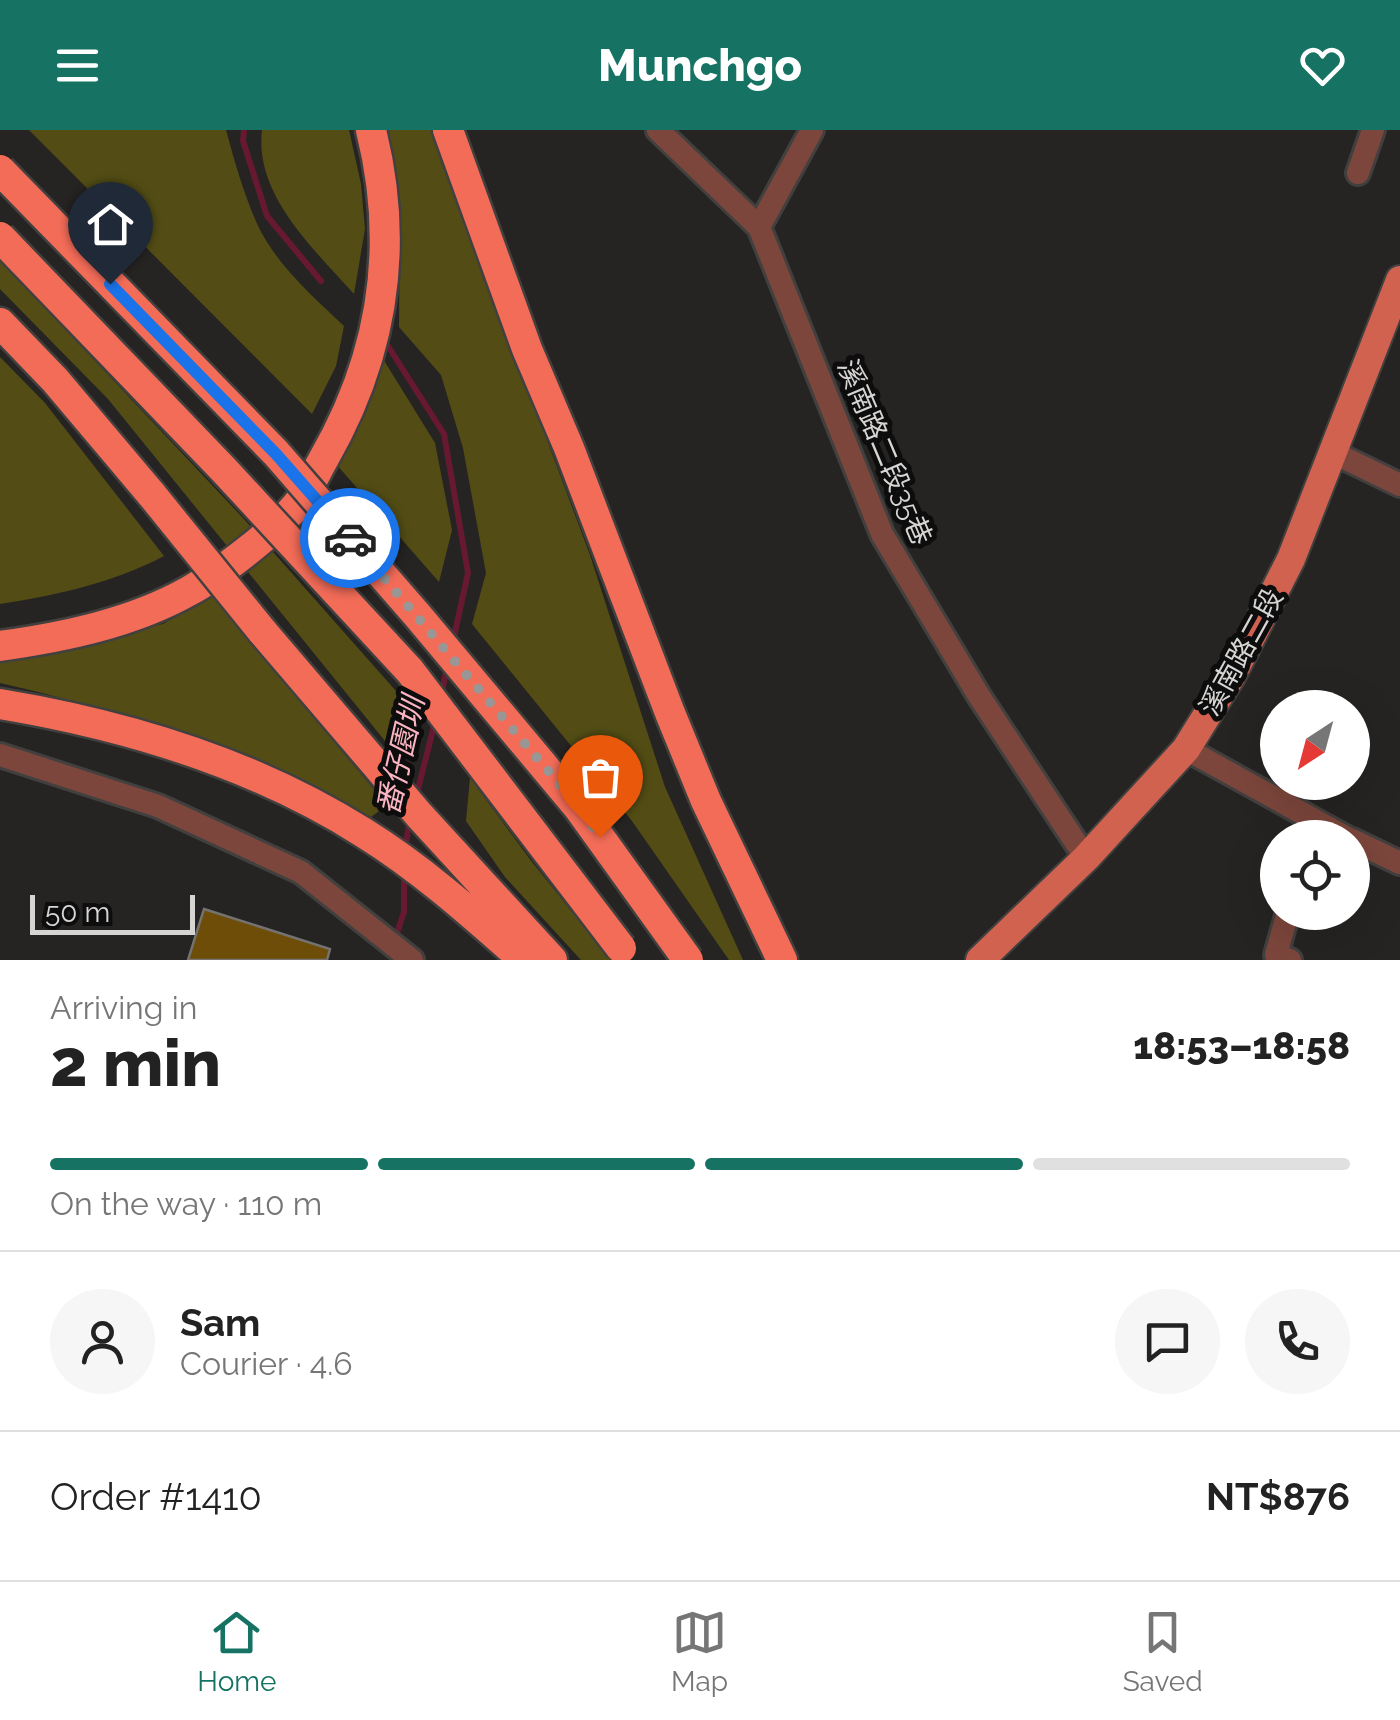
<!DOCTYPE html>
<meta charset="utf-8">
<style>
:root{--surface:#fff;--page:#f6f6f6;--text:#222;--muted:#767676;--line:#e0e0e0;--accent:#167364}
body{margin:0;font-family:Raleway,"Noto Sans TC",sans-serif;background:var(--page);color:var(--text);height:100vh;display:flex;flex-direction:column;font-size:38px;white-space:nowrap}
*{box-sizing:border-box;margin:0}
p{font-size:32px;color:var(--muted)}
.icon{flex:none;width:55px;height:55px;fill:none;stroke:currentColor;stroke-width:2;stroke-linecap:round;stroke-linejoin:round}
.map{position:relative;height:830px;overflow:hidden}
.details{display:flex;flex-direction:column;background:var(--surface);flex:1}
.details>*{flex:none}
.needle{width:65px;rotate:216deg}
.controls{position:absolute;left:1260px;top:560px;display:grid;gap:20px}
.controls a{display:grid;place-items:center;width:110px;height:110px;border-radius:50%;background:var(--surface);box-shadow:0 10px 40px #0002;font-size:50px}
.scale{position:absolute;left:30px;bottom:25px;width:165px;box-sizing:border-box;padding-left:10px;border:5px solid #d6d5d4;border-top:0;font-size:28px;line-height:35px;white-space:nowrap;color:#d6d5d4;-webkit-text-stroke:8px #0e0d0d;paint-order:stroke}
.pin{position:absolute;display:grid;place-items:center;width:85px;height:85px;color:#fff;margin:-102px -42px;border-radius:50% 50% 50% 0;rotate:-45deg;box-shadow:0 0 10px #0007}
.pin .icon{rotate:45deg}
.courier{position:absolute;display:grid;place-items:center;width:100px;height:100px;margin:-50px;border:8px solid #1a73e8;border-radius:50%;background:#fff;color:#222;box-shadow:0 2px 12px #0007}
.overview em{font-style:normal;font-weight:800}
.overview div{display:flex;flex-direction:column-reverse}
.overview{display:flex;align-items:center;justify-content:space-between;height:170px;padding:0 50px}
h1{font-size:65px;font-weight:800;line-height:75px}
.bar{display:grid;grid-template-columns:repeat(4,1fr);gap:15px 10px;align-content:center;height:120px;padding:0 50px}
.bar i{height:12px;border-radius:8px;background:var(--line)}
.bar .on{background:var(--accent)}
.bar p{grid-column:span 4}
.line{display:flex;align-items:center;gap:25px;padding:0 50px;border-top:2px solid var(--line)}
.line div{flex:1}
.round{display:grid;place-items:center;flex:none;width:105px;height:105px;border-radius:52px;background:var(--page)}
header{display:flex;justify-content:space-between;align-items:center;height:130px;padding:0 50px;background:var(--accent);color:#fff;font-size:45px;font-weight:800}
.dock{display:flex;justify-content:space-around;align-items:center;height:140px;border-top:2px solid var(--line);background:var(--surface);font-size:28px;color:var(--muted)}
.dock a{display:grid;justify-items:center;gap:5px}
.dock .on{color:var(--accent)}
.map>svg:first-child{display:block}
.green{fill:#534d15}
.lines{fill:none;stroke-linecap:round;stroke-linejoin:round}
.stream{stroke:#661931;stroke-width:6}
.building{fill:#6e4d09;stroke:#747370;stroke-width:2.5}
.minor-casing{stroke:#42403e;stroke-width:28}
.major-casing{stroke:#42403e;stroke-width:32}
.highway-casing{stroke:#42403e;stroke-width:35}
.minor{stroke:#7c463c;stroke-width:22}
.major{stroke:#d16250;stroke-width:28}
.highway{stroke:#f36c58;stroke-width:30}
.highway-bridge-casing{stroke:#42403e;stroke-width:35;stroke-linecap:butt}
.highway-bridge{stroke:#f36c58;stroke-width:30}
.done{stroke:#989796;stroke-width:10;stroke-dasharray:0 18}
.route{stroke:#1a73e8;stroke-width:12}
.labels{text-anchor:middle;stroke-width:10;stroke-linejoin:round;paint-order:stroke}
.street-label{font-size:28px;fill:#d6d5d4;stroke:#0e0d0d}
.water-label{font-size:30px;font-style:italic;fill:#fbb4c2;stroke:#0e0d0d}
</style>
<header><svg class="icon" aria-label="menu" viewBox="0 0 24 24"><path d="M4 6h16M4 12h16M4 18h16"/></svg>Munchgo<svg class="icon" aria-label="heart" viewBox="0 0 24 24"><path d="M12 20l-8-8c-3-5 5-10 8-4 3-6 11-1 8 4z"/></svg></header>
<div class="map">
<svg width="1400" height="830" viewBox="0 0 1400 830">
<rect width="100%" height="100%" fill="#262422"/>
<path class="green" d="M 29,0 L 226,0 C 235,33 244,65 258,96 C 277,135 313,167 344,196 L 336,236 L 312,284 Z
M 262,0 L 349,0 L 361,54 L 365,99 L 354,164 C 314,119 254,65 262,0 Z
M 387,0 L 431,0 L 590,425 L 665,657 L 743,830 L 729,830 L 632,691 L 472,494 L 486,443 L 463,318 L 441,245 L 399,197 L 400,81 Z
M 0,130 L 243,388 L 411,578 L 398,627 L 108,269 L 0,159 Z
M 380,224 L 435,313 L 452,400 L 439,452 L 337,335 Z
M 0,227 L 45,273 L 164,426 C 112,453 58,465 0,474 Z
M 212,466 L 387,675 L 371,687 C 253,623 131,583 0,553 L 0,526 L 163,494 Z
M 470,648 L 532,732 L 611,830 L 581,830 L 505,747 L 466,691 Z"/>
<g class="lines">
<path class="stream" d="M 244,0 L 243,11 L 267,86 L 321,151
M 386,213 L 444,304 L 468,443 L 453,511
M 441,565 L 447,538
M 416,667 L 435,592
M 405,720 L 410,688
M 395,809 L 404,782 L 404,743"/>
</g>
<path class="building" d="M 204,779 L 330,819 L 327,830 L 188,830 Z"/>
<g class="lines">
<defs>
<path id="minor" d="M 658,0 L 759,97 L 882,404 L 979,566 L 1086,728
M 1358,43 L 1373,0
M 759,97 L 812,0
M 1332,322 L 1400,355
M 1186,619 L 1347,708
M 0,625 L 158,676 L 301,742 L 412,830
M 1352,710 L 1400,733
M 1288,782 L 1276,825 L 1290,830"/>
<path id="major" d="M 980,830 L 1086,728 L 1186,619 L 1232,545 L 1291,429 L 1400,150"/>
<path id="highway" d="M 448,0 L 527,219 L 569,318 L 670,583 L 706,671 L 782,830
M 0,193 L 55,250 L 152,365
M 262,501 L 419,685 L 552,830
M 0,516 C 64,507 132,493 189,461 C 220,444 274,402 296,376 C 307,363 315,344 323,330 C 383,226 400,116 371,0
M 0,574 C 126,595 255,634 364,703 C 422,739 473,785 524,830"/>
</defs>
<use href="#minor" class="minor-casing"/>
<use href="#major" class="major-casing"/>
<use href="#highway" class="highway-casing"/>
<use href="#minor" class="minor"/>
<use href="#major" class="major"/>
<use href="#highway" class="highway"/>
<defs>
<path id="highway-bridge" d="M 0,40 L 276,323 L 418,486 L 578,677 L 688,830
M 0,107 L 224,340 L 410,541 L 621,818
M 152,365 L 262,501"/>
</defs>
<use href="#highway-bridge" class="highway-bridge-casing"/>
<use href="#highway-bridge" class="highway-bridge"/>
</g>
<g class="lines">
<path class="done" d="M 350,408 L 578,676 L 600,707"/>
<path class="route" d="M 110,154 L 276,324 L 350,408"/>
</g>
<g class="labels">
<g class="street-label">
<text transform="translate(885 322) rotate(67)" y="10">溪南路二段35巷</text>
<text transform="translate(1241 522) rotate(-61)" y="10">溪南路二段</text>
</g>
<g class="water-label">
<text transform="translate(401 626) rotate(-77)" y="10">番仔園圳</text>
</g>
</g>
</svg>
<div class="controls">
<a><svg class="needle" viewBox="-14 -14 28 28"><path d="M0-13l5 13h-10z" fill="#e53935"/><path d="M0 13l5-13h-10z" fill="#767676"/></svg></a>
<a><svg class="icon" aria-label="locate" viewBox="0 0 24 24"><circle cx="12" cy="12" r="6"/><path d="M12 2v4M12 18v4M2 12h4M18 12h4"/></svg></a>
</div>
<div class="scale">50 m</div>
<div class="pin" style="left:600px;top:707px;background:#ea580c"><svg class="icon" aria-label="bag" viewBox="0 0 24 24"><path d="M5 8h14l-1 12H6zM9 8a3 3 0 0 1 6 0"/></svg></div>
<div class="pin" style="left:110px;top:154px;background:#1f2937"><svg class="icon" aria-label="home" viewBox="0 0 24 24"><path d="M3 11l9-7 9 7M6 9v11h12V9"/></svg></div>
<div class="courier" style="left:350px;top:408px"><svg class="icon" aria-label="car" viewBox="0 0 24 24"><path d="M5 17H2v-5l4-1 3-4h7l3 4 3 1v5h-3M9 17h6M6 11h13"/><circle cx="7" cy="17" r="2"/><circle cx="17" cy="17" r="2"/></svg></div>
</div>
<section class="details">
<div class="overview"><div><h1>2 min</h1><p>Arriving in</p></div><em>18:53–18:58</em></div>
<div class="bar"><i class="on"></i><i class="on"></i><i class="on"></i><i></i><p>On the way · 110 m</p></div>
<div class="line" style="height:180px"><a class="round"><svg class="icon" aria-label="person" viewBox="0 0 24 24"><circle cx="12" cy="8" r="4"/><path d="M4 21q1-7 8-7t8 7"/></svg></a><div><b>Sam</b><p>Courier · 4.6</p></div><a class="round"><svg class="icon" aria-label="chat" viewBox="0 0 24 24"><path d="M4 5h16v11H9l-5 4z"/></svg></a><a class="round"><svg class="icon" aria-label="phone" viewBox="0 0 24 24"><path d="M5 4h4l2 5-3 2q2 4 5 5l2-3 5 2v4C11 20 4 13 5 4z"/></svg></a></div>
<div class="line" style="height:130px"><div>Order #1410</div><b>NT$876</b></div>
</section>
<nav class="dock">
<a class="on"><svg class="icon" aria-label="home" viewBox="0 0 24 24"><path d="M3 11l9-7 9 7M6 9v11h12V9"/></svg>Home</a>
<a><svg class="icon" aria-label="map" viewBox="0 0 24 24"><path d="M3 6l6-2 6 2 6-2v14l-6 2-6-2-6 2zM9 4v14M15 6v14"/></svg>Map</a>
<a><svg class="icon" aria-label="saved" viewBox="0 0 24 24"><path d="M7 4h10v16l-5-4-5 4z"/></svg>Saved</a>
</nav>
